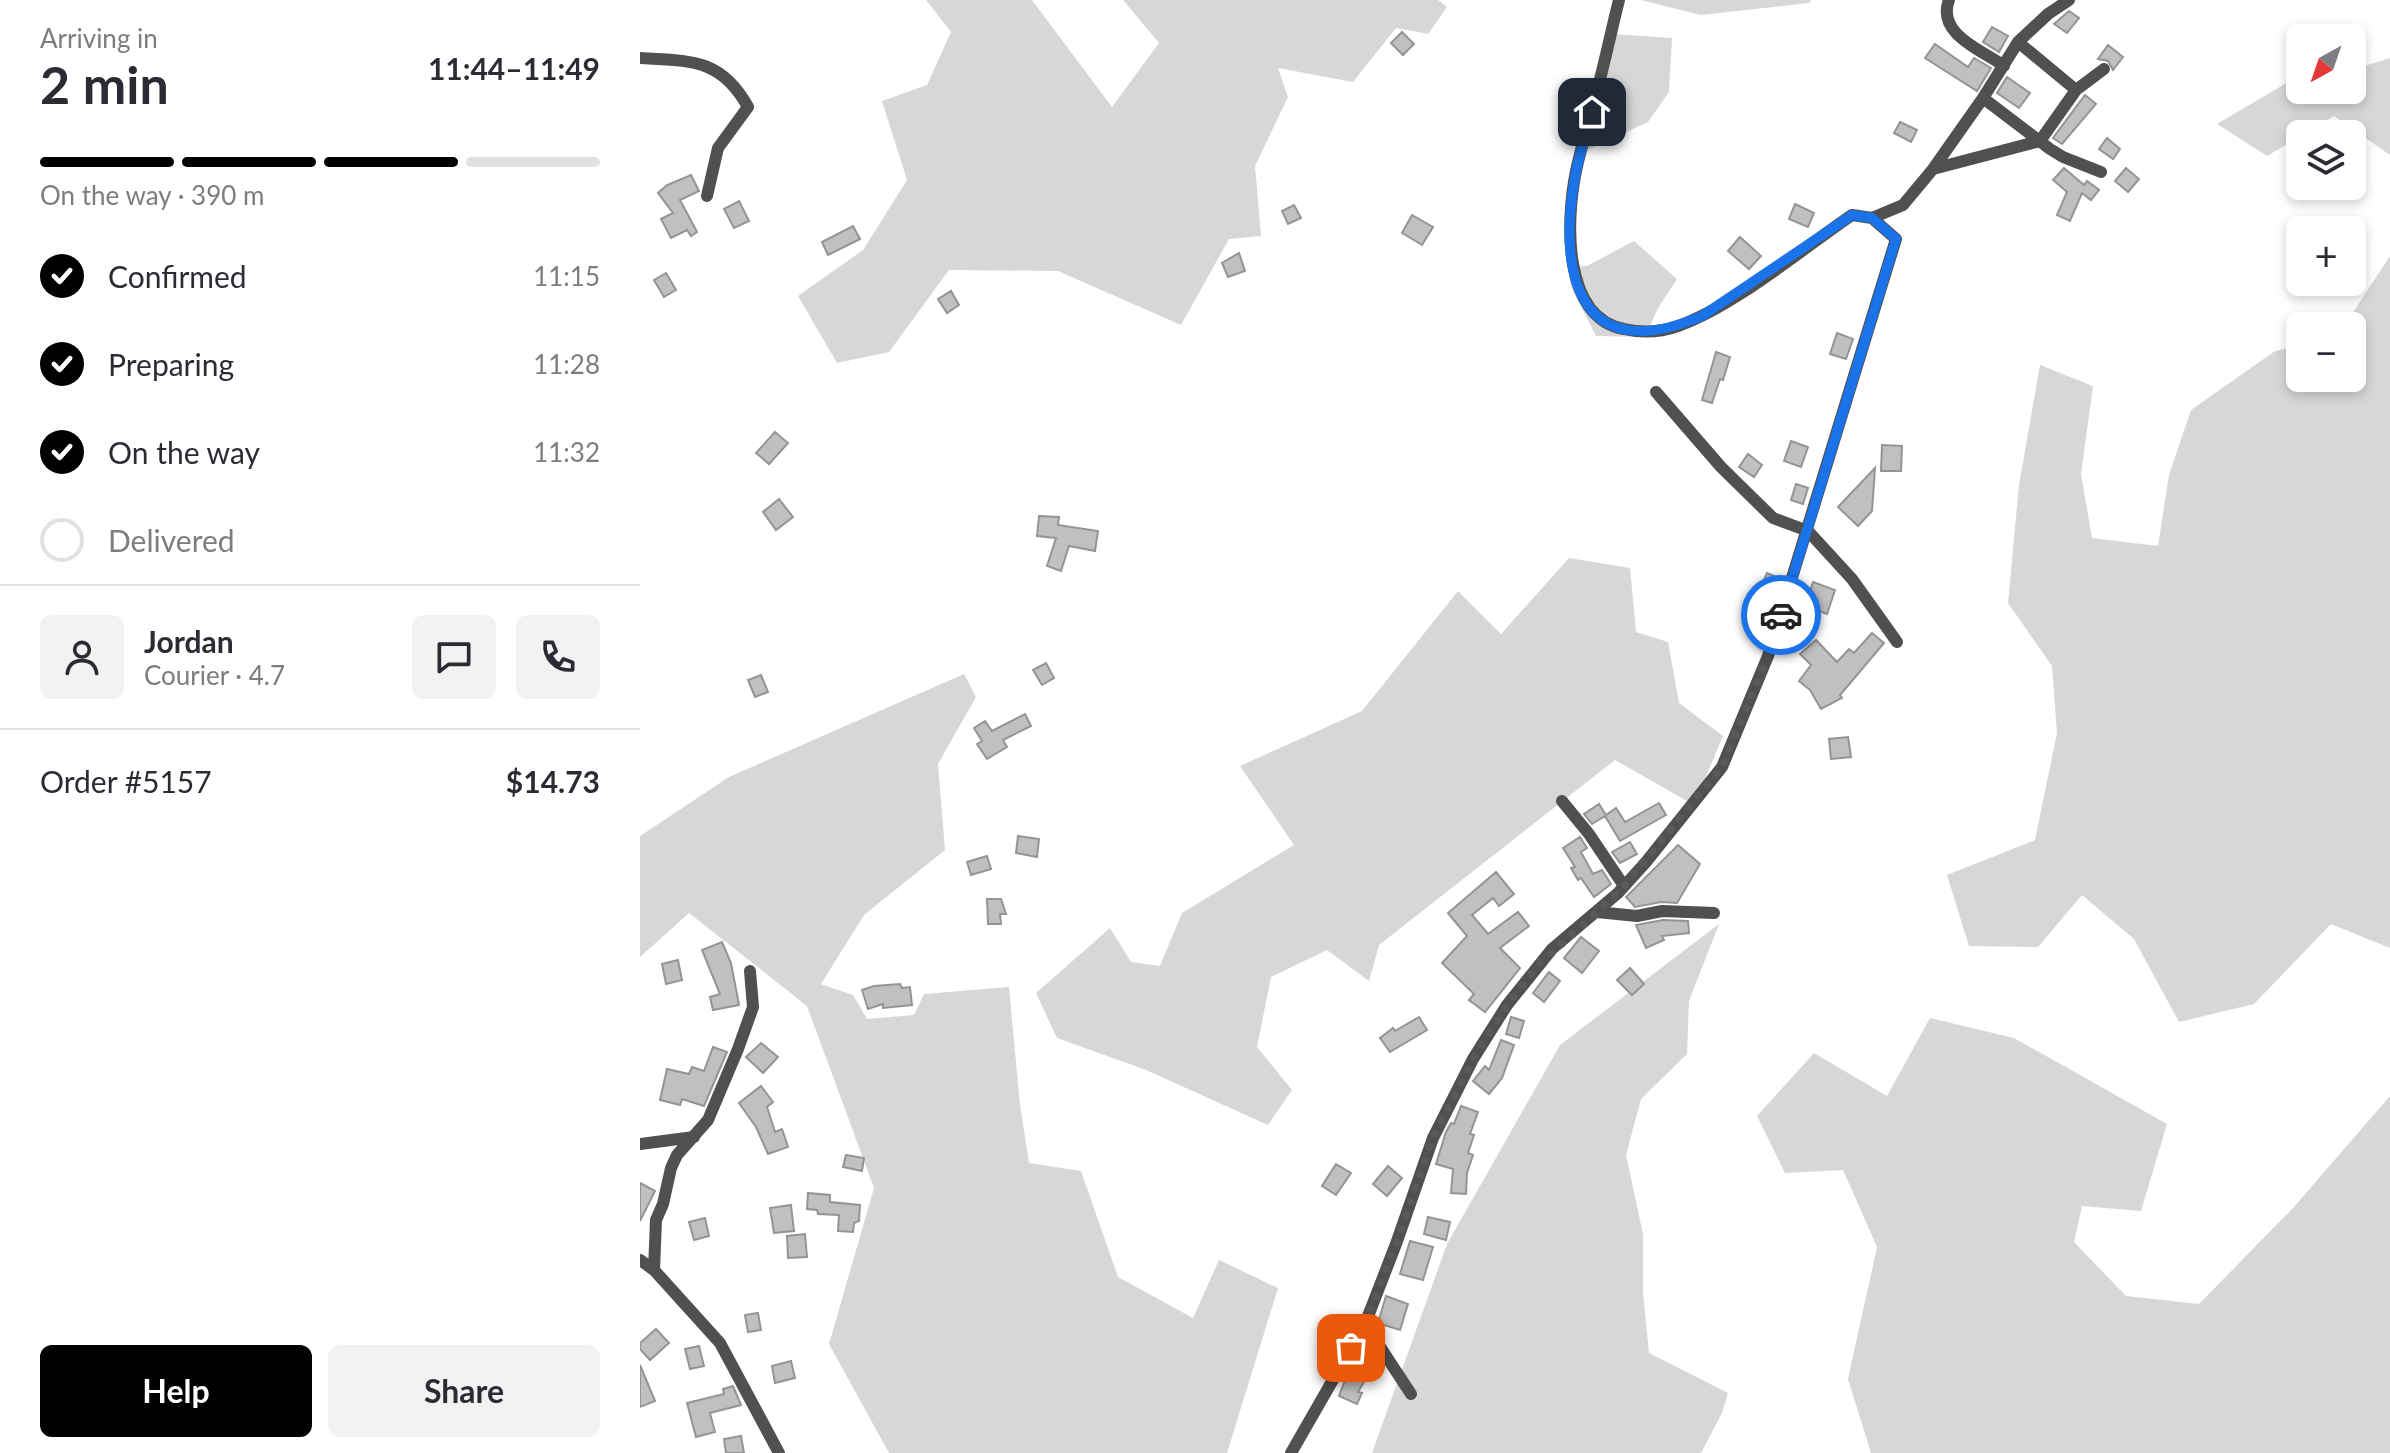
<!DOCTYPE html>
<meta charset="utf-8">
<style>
:root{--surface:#fff;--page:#f2f2f3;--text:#2b2b33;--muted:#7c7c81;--line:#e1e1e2;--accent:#000}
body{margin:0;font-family:Lato,sans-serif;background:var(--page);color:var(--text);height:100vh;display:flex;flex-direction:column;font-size:30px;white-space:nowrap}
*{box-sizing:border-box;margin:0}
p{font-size:26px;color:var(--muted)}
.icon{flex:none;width:44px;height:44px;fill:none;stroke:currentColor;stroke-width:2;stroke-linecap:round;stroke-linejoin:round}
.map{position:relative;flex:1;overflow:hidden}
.drawer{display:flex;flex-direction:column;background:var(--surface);width:640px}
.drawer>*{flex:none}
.needle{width:52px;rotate:220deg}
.controls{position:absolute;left:1646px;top:24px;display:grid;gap:16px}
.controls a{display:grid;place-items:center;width:80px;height:80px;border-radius:12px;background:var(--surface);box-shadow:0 4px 12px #0003;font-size:40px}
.pin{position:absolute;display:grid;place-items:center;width:68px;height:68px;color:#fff;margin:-34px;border-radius:16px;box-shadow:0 4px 12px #0006}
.courier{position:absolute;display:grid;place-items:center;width:80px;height:80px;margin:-40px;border:6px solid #1a73e8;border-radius:50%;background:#fff;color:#222;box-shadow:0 2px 10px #0007}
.headline em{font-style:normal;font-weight:700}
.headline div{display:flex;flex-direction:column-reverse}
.headline{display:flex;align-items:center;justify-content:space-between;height:136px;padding:0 40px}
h1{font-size:52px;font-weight:700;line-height:60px}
.bar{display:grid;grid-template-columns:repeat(4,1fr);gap:12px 8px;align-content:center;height:96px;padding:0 40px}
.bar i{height:10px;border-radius:6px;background:var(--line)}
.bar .on{background:var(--accent)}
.bar p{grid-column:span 4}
.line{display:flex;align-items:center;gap:20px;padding:0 40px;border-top:2px solid var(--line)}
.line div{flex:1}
.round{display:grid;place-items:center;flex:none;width:84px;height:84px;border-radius:12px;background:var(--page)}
ol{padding:0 40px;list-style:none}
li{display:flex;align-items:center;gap:24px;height:88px}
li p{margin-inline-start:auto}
li .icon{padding:8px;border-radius:50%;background:var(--accent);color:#fff;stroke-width:4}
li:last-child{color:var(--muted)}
li i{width:44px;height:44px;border:4px solid var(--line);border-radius:50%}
.action{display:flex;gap:16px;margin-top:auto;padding:16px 40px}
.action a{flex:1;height:92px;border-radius:12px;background:var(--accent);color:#fff;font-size:32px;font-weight:700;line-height:92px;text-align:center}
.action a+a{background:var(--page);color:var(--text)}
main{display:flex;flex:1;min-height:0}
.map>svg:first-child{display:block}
.green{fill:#d7d7d7}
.building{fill:#c0c0c0;stroke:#949494;stroke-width:2}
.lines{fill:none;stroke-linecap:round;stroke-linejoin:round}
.street{stroke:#505050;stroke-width:12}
.done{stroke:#595959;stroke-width:8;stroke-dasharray:0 14.4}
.route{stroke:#1a73e8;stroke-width:10}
</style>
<main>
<section class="drawer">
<div class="headline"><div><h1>2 min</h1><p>Arriving in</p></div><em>11:44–11:49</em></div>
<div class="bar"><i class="on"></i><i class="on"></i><i class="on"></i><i></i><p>On the way · 390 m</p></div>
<ol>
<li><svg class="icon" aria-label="check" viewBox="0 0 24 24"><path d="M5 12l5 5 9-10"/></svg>Confirmed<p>11:15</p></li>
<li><svg class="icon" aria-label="check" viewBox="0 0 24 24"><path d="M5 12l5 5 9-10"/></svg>Preparing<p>11:28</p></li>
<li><svg class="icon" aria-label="check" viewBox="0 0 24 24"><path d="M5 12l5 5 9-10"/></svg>On the way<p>11:32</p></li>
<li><i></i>Delivered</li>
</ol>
<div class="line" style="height:144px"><a class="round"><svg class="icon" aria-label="person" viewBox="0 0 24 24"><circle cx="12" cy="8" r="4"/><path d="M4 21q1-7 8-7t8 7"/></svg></a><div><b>Jordan</b><p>Courier · 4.7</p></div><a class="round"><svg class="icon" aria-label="chat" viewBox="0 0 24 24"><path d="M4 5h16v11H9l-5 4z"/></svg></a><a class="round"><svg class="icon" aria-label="phone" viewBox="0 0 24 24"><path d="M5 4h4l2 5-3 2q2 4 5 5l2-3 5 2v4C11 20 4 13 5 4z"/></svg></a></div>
<div class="line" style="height:104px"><div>Order #5157</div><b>$14.73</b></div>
<div class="action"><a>Help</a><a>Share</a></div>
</section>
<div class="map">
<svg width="1750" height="1453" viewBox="0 0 1750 1453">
<rect width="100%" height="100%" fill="#fff"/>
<path class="green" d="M 286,0 L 392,0 L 472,107 L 519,43 L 483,0 L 798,0 L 807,7 L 788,34 L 756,28 L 713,82 L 638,68 L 648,97 L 615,166 L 621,236 L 589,239 L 541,325 L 418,271 L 309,270 L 249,352 L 197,363 L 158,296 L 223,250 L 267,180 L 242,101 L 287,85 L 311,32 Z
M 1001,0 L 1171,0 L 1169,3 L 1061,15 Z
M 971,34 L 1032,38 L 1029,92 L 1008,122 L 936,155 Z
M 1750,58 L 1750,155 L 1694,116 L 1627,156 L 1577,124 L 1660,75 L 1660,90 L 1712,90 L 1712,70 Z
M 994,241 L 1037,279 L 1018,308 L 1005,337 L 956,336 L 931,287 L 928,267 L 947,266 Z
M 1750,256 L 1750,948 L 1691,924 L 1614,1004 L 1539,1022 L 1494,939 L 1442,895 L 1398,947 L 1329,946 L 1307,875 L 1395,840 L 1417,733 L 1412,666 L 1368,603 L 1379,485 L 1400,365 L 1453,386 L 1441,474 L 1452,538 L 1518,546 L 1529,475 L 1551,410 L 1635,351 L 1660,345 L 1660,378 L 1712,378 L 1712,326 L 1704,326 Z
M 929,558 L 990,568 L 996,632 L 1028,642 L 1039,703 L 1083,736 L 1054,805 L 975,760 L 739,945 L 729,981 L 687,950 L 631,977 L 617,1047 L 652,1090 L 628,1125 L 506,1070 L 417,1038 L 396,993 L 470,928 L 491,962 L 520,966 L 542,913 L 654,845 L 600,766 L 722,711 L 818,591 L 861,634 Z
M 324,674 L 336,697 L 298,764 L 305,850 L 224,915 L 181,984 L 213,995 L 227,1019 L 274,1015 L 284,994 L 369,987 L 380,1105 L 389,1163 L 441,1171 L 478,1277 L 553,1318 L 579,1260 L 638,1288 L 587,1453 L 249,1453 L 189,1344 L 234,1188 L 167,1006 L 49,913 L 0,957 L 0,836 L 89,777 Z
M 1079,924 L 1049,1001 L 1047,1054 L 1001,1099 L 986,1155 L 1003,1234 L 1003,1293 L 1009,1353 L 1088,1393 L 1082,1413 L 1061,1453 L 732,1453 L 807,1244 L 920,1045 Z
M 1290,1018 L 1374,1038 L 1527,1124 L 1501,1211 L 1442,1206 L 1434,1242 L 1486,1296 L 1559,1304 L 1653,1208 L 1750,1096 L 1750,1453 L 1231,1453 L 1208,1379 L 1237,1247 L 1203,1170 L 1145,1173 L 1117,1116 L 1174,1053 L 1247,1096 Z"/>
<path class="building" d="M 1429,11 L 1439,18 L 1427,33 L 1414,24 Z
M 1352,27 L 1368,36 L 1359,52 L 1343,42 Z
M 762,32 L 774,44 L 763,55 L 751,43 Z
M 1295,44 L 1328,67 L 1334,58 L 1351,68 L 1337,91 L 1285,58 Z
M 1468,45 L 1483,57 L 1473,70 L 1468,61 L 1458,59 Z
M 1367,77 L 1390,93 L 1379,108 L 1357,93 Z
M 1445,95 L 1456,104 L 1422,144 L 1413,138 Z
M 1260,122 L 1277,130 L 1271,142 L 1254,133 Z
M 1467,138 L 1480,149 L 1473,159 L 1459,149 Z
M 1424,168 L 1444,185 L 1447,181 L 1459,190 L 1451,200 L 1442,193 L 1430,221 L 1417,215 L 1427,192 L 1413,180 Z
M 1486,168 L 1499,179 L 1488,192 L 1475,181 Z
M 51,175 L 59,191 L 40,200 L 57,232 L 51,236 L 47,230 L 31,238 L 21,219 L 33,213 L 18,193 L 27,185 Z
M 99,201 L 109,221 L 94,228 L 84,209 Z
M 1155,204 L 1174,213 L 1168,227 L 1149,219 Z
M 654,205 L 661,218 L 648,224 L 642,211 Z
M 772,215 L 793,227 L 782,245 L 762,233 Z
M 213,226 L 220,239 L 188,255 L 182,242 Z
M 1100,237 L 1121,256 L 1109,269 L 1088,251 Z
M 599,253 L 605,271 L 588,277 L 582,263 Z
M 26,273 L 36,290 L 24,297 L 14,280 Z
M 311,291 L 319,305 L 307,313 L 298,299 Z
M 1197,333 L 1213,339 L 1206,359 L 1190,354 Z
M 1076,352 L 1090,357 L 1083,380 L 1080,379 L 1072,403 L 1062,400 Z
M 135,432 L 148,443 L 129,464 L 116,453 Z
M 1151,441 L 1168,447 L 1161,467 L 1144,461 Z
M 1242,445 L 1262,446 L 1261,471 L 1241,471 Z
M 1108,454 L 1122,465 L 1114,477 L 1099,467 Z
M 1235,468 L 1232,511 L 1218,526 L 1198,507 Z
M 1156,484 L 1168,488 L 1163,504 L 1151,500 Z
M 139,499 L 153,517 L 136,530 L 123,512 Z
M 399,516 L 419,517 L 418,525 L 458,531 L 455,551 L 429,546 L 421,571 L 407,566 L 416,538 L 397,536 Z
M 1127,573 L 1141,579 L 1135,595 L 1120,589 Z
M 1173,582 L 1195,590 L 1187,614 L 1165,606 Z
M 1232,633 L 1244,643 L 1200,695 L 1202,698 L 1181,709 L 1170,690 L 1159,681 L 1171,665 L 1160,654 L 1176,640 L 1197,662 L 1209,649 L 1214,653 Z
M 406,663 L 414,678 L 402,685 L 393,670 Z
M 121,675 L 128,692 L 115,697 L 108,680 Z
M 385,714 L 391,726 L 363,740 L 367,747 L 347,759 L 337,744 L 342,741 L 334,728 L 345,721 L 352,731 Z
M 1208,737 L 1211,757 L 1191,759 L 1189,739 Z
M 1019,803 L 1026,815 L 980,841 L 965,816 L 952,824 L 944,814 L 959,804 L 966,815 L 976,808 L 985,822 Z
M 378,836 L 399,839 L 397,857 L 376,853 Z
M 940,837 L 947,848 L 941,852 L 953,874 L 962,870 L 971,884 L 954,897 L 941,878 L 938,880 L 931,868 L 935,867 L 923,848 Z
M 990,842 L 997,854 L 980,863 L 972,852 Z
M 1038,845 L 1060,864 L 1037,903 L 1021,902 L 995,907 L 986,897 Z
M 347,856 L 351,869 L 331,875 L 327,862 Z
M 856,872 L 874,894 L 859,906 L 853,898 L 832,915 L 848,934 L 878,912 L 889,926 L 860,948 L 880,968 L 845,1012 L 829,1000 L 834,994 L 802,963 L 827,936 L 808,913 Z
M 347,899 L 361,899 L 366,914 L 360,914 L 361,924 L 348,924 Z
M 1023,920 L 1048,921 L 1049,933 L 1022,936 L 1024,940 L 1006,948 L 996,925 Z
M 941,937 L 959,951 L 942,973 L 924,958 Z
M 82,942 L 91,963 L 99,1005 L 73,1010 L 70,997 L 80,994 L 62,950 Z
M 38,960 L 42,980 L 26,984 L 22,964 Z
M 990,968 L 1004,984 L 992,995 L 977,980 Z
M 909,972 L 920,981 L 904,1002 L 893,993 Z
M 260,984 L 262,988 L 270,987 L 272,1005 L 243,1008 L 243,1004 L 228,1009 L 222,990 L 234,986 Z
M 779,1017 L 787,1030 L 750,1052 L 740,1038 L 753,1028 L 755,1031 Z
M 871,1017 L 884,1021 L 879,1038 L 866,1034 Z
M 861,1040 L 874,1045 L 862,1078 L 849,1094 L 833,1081 L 845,1066 L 849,1070 Z
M 121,1043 L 138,1057 L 123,1073 L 106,1057 Z
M 73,1047 L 87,1052 L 64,1106 L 42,1099 L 40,1105 L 20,1100 L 27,1069 L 49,1074 L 52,1067 L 64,1071 Z
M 121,1086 L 133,1102 L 127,1107 L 135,1132 L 142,1129 L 148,1147 L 128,1154 L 116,1127 L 99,1103 Z
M 821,1106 L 838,1112 L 830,1134 L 834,1135 L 828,1153 L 833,1155 L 827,1173 L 826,1194 L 811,1193 L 813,1169 L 796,1164 L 806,1132 L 811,1123 L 814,1124 Z
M 206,1155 L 224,1158 L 222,1171 L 203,1167 Z
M 696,1164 L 711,1173 L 696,1195 L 682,1186 Z
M 748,1166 L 762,1178 L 747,1196 L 733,1184 Z
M 0,1183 L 15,1191 L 0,1221 Z
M 168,1193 L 190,1195 L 190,1202 L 220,1205 L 219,1221 L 214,1223 L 213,1232 L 198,1231 L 199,1215 L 178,1214 L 177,1210 L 167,1209 Z
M 151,1205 L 154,1231 L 134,1233 L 130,1208 Z
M 788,1217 L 810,1222 L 806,1240 L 784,1234 Z
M 65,1218 L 69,1236 L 54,1240 L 49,1222 Z
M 165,1234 L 167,1257 L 148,1258 L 147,1236 Z
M 770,1241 L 793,1247 L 783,1280 L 760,1274 Z
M 746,1296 L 768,1304 L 760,1330 L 738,1323 Z
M 118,1313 L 121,1330 L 108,1332 L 105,1315 Z
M 16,1329 L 29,1343 L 10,1360 L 0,1349 L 0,1343 Z
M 59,1346 L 64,1366 L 50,1369 L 45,1349 Z
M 723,1351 L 737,1360 L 718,1392 L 722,1393 L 717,1404 L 699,1396 L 705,1380 Z
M 151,1361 L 155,1378 L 135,1383 L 132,1366 Z
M 0,1365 L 15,1401 L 0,1407 Z
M 93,1386 L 101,1405 L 70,1413 L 75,1432 L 56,1437 L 47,1403 L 84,1394 L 83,1389 Z
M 101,1436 L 104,1453 L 86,1453 L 84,1439 Z"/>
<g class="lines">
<path class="street" d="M 1309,0 C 1296,34 1342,50 1364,66
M 1378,42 L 1436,90
M 0,58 C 50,61 81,58 108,107 L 78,148 L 67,196
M 1343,98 L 1410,149 L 1423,157 L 1461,172
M 1293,169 L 1400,141 L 1436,90 L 1464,69
M 1232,218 L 1263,205 L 1293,169 L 1343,98 L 1378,42 L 1408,14 L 1429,0
M 1016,392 L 1081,467 L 1133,518 L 1168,531 L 1212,579 L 1257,642
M 922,801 L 949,834 L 984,886
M 957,912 L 997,916 L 1022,911 L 1074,913
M 0,1144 L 54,1137
M 0,1260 L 14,1270 L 80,1343 L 139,1453
M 14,1270 L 16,1220 L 23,1204 L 31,1168 L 37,1155 L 68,1120 L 98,1049 L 113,1007 L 110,971
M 725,1324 L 771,1394
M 651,1453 L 725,1324 L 756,1244 L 793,1138 L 833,1059 L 867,1005 L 912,949 L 978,893 L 1006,862 L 1082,767 L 1128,656 L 1256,239 L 1232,218 L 1212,215 C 1162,249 1093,307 1038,326 C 1021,332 1001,333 984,329 C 922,318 926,219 936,171 C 942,142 952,113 959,83 C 966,56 972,28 979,0"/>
</g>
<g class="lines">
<path class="done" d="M 711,1348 L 725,1324 L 756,1244 L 793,1138 L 833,1059 L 867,1005 L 899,964 L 978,893 L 1082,767 L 1128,656 L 1141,615"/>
<path class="route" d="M 952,112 C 947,132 940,152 936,172 C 916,272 938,369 1062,316 L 1212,215 L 1232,218 L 1256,239 L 1141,615"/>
</g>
</svg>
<div class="controls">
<a><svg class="needle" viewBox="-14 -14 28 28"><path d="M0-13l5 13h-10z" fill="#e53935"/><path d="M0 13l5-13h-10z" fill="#7c7c81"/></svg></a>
<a><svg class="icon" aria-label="layers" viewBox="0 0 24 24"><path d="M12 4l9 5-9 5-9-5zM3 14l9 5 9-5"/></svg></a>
<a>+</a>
<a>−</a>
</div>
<div class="pin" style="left:711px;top:1348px;background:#ea580c"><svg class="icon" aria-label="bag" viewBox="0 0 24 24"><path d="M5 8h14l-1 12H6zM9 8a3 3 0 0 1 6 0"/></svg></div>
<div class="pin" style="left:952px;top:112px;background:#1f2937"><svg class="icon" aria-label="home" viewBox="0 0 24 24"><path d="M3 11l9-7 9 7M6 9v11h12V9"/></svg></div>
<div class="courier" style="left:1141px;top:615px"><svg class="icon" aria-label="car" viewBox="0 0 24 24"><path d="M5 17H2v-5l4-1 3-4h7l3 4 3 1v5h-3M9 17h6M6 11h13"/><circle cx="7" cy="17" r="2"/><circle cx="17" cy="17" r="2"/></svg></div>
</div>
</main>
